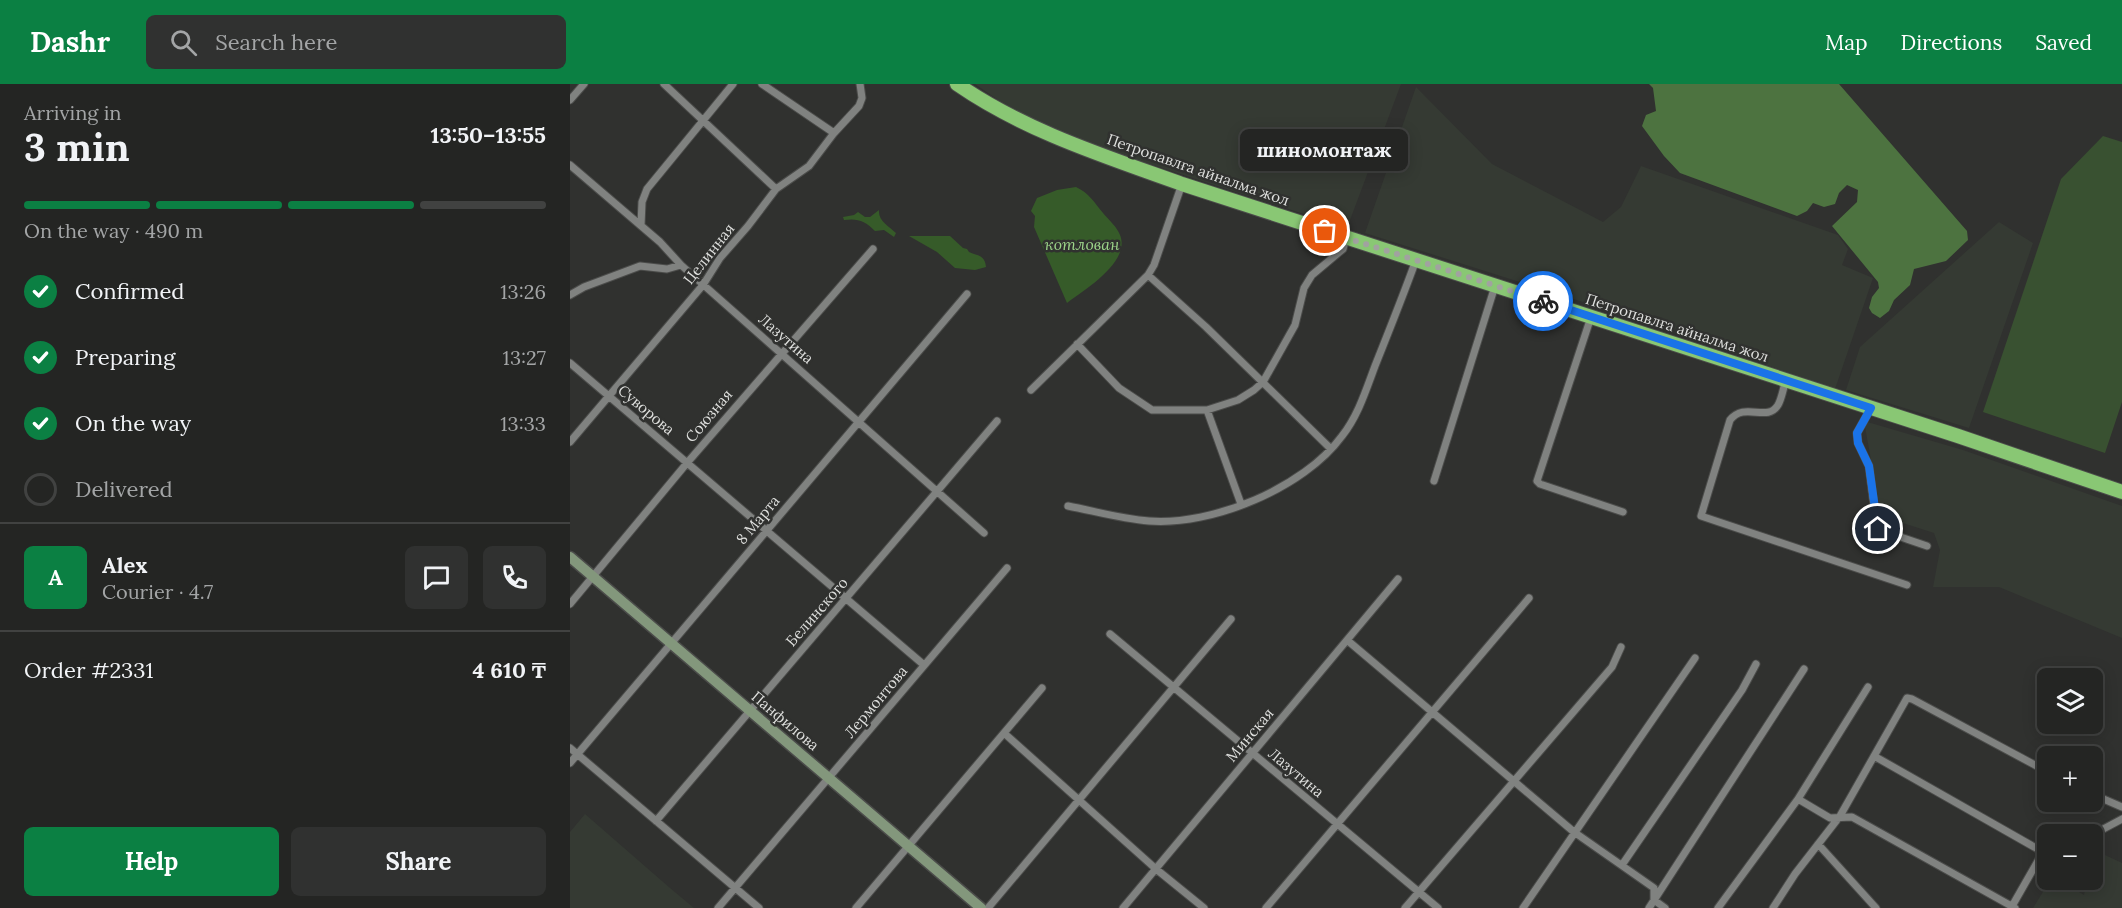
<!DOCTYPE html>
<meta charset="utf-8">
<style>
:root{--surface:#242523;--page:#303130;--text:#f1f3f6;--muted:#a3a5a6;--line:#414241;--accent:#0b8043}
body{margin:0;font-family:Lora,serif;background:var(--page);color:var(--text);height:100vh;display:flex;flex-direction:column;font-size:22px;white-space:nowrap}
*{box-sizing:border-box;margin:0}
p{font-size:20px;color:var(--muted)}
.icon{flex:none;width:33px;height:33px;fill:none;stroke:currentColor;stroke-width:2;stroke-linecap:round;stroke-linejoin:round}
.map{position:relative;flex:1;overflow:hidden}
.details{display:flex;flex-direction:column;background:var(--surface);width:570px}
.details>*{flex:none}
.fabs{position:absolute;left:1467px;top:584px;display:grid;gap:12px}
.fabs a{display:grid;place-items:center;width:66px;height:66px;border-radius:9px;background:var(--surface);box-shadow:0 3px 15px #0003,0 0 0 2px var(--line);font-size:30px}
.pin{position:absolute;display:grid;place-items:center;width:51px;height:51px;color:#fff;margin:-26px;border:3px solid #fff;border-radius:50%;box-shadow:0 2px 6px #0007}
.courier{position:absolute;display:grid;place-items:center;width:60px;height:60px;margin:-30px;border:4px solid #1a73e8;border-radius:50%;background:#fff;color:#222;box-shadow:0 2px 8px #0007}
.bubble{position:absolute;height:42px;border-radius:9px;background:var(--surface);box-shadow:0 3px 15px #0003,0 0 0 2px var(--line);font-size:20px;font-weight:800;line-height:42px;text-align:center}
.headline em{font-style:normal;font-weight:800}
.headline div{display:flex;flex-direction:column-reverse}
.headline{display:flex;align-items:center;justify-content:space-between;height:102px;padding:0 24px}
h1{font-size:39px;font-weight:800;line-height:45px}
.bar{display:grid;grid-template-columns:repeat(4,1fr);gap:9px 6px;align-content:center;height:72px;padding:0 24px}
.bar i{height:8px;border-radius:4px;background:var(--line)}
.bar .selected{background:var(--accent)}
.bar p{grid-column:span 4}
.line{display:flex;align-items:center;gap:15px;padding:0 24px;border-top:2px solid var(--line)}
.line div{flex:1}
.round{display:grid;place-items:center;flex:none;width:63px;height:63px;border-radius:9px;background:var(--page)}
ol{padding:0 24px;list-style:none}
li{display:flex;align-items:center;gap:18px;height:66px}
li p{margin-inline-start:auto}
li .icon{padding:6px;border-radius:50%;background:var(--accent);color:#fff;stroke-width:4}
li:last-child{color:var(--muted)}
li i{width:33px;height:33px;border:3px solid var(--line);border-radius:50%}
.cta{display:flex;gap:12px;margin-top:auto;padding:12px 24px}
.cta a{flex:1;height:69px;border-radius:9px;background:var(--accent);color:#fff;font-size:24px;font-weight:800;line-height:69px;text-align:center}
.cta a+a{background:var(--page);color:var(--text)}
header{display:flex;align-items:center;gap:36px;box-sizing:border-box;height:84px;padding:0 30px;background:var(--accent);color:#fff}
header strong{font-size:28px}
nav{display:flex;gap:33px;margin-inline-start:auto;font-size:21px}
.search{width:420px;height:54px;background:var(--page);display:flex;align-items:center;gap:15px;box-sizing:border-box;padding:0 21px;border-radius:9px;color:var(--muted);font-size:22px}
main{display:flex;flex:1;min-height:0}
.map>svg:first-child{display:block}
.built{fill:#353a33}
.green{fill:#395131}
.forest{fill:#4d7340}
.water{fill:#365b29}
.lines{fill:none;stroke-linecap:round;stroke-linejoin:round}
.street-casing{stroke:#4b4c4a;stroke-width:9}
.secondary-casing{stroke:#4b4c4a;stroke-width:13}
.highway-casing{stroke:#4b4c4a;stroke-width:16}
.street{stroke:#808280;stroke-width:7}
.secondary{stroke:#83977c;stroke-width:10}
.highway{stroke:#89c774;stroke-width:14}
.done{stroke:#a1a2a0;stroke-width:6;stroke-dasharray:0 10.8}
.route{stroke:#1a73e8;stroke-width:8}
.labels{text-anchor:middle;stroke-width:5;stroke-linejoin:round;paint-order:stroke}
.street-label{font-size:15px;fill:#dedfdd;stroke:#30312f}
.water-label{font-size:16px;font-style:italic;fill:#9cd489;stroke:#30312f}
</style>
<header>
<strong>Dashr</strong>
<div class="search"><svg class="icon" aria-label="search" viewBox="0 0 24 24"><circle cx="10" cy="10" r="6"/><path d="M15 15l6 6"/></svg>Search here</div>
<nav><a>Map</a><a>Directions</a><a>Saved</a></nav>
</header>
<main>
<section class="details">
<div class="headline"><div><h1>3 min</h1><p>Arriving in</p></div><em>13:50–13:55</em></div>
<div class="bar"><i class="selected"></i><i class="selected"></i><i class="selected"></i><i></i><p>On the way · 490 m</p></div>
<ol>
<li><svg class="icon" aria-label="check" viewBox="0 0 24 24"><path d="M5 12l5 5 9-10"/></svg>Confirmed<p>13:26</p></li>
<li><svg class="icon" aria-label="check" viewBox="0 0 24 24"><path d="M5 12l5 5 9-10"/></svg>Preparing<p>13:27</p></li>
<li><svg class="icon" aria-label="check" viewBox="0 0 24 24"><path d="M5 12l5 5 9-10"/></svg>On the way<p>13:33</p></li>
<li><i></i>Delivered</li>
</ol>
<div class="line" style="height:108px"><b class="round" style="background:var(--accent);color:#fff">A</b><div><b>Alex</b><p>Courier · 4.7</p></div><a class="round"><svg class="icon" aria-label="chat" viewBox="0 0 24 24"><path d="M4 5h16v11H9l-5 4z"/></svg></a><a class="round"><svg class="icon" aria-label="phone" viewBox="0 0 24 24"><path d="M5 4h4l2 5-3 2q2 4 5 5l2-3 5 2v4C11 20 4 13 5 4z"/></svg></a></div>
<div class="line" style="height:78px"><div>Order #2331</div><b>4 610 ₸</b></div>
<div class="cta"><a>Help</a><a>Share</a></div>
</section>
<div class="map">
<svg width="1552" height="824" viewBox="0 0 1552 824">
<rect width="100%" height="100%" fill="#30312f"/>
<path class="built" d="M 405,0 L 831,0 L 777,144 L 536,66 L 475,42 L 441,25 Z
M 846,3 L 922,80 L 1033,138 L 1051,123 L 1071,82 L 1268,151 L 1278,165 L 1272,181 L 1303,194 L 1265,305 L 1035,225 L 795,149 Z
M 1429,138 L 1463,159 L 1399,344 L 1276,306 L 1290,263 Z
M 1294,337 L 1393,366 L 1552,422 L 1552,554 L 1429,503 L 1363,503 L 1370,466 L 1364,449 L 1311,432 Z
M 15,730 L 100,804 L 124,824 L 0,824 L 0,748 Z
M 1535,771 L 1552,779 L 1552,824 L 1463,824 L 1481,795 L 1505,795 L 1507,796 L 1509,808 L 1514,811 L 1517,795 L 1522,795 L 1523,780 L 1531,782 Z"/>
<path class="green" d="M 1533,52 L 1552,58 L 1552,318 L 1535,369 L 1413,328 L 1491,95 Z"/>
<path class="forest" d="M 1079,0 L 1269,0 L 1397,147 L 1398,156 L 1376,177 L 1344,185 L 1340,201 L 1324,216 L 1319,227 L 1310,234 L 1302,229 L 1299,224 L 1302,213 L 1309,204 L 1308,198 L 1262,142 L 1287,118 L 1288,106 L 1277,101 L 1269,109 L 1265,120 L 1254,123 L 1243,119 L 1237,127 L 1227,132 L 1110,89 L 1094,72 L 1072,42 L 1076,31 L 1086,27 L 1083,4 Z"/>
<path class="water" d="M 506,103 C 519,109 524,118 533,129 C 539,136 547,143 550,151 C 561,178 514,206 497,219 L 464,143 L 465,132 L 461,127 L 467,114 L 487,106 Z
M 309,126 C 308,137 319,142 326,149 L 324,153 L 314,146 L 305,147 C 295,137 288,134 274,136 L 273,133 L 284,131 L 288,128 L 295,133 L 300,133 Z
M 339,152 L 380,152 L 393,164 L 397,165 L 399,168 C 408,172 415,171 416,183 L 405,186 L 385,184 L 367,168 Z"/>
<g class="lines">
<defs>
<path id="street" d="M 94,0 L 206,105
M 192,0 L 264,49
M 0,16 L 14,0
M 0,81 L 90,158 L 111,181 L 414,449
M 71,141 L 72,118 L 77,105 L 163,0
M 578,191 L 636,243 L 761,365
M 0,211 L 14,203 L 70,182 L 97,185 L 111,181
M 1021,233 L 967,397 L 970,400 L 1053,428
M 507,260 L 549,304 L 582,326 L 637,326 L 668,316 L 684,306 L 693,298 L 725,241 L 734,204 L 742,191 L 773,165 L 776,154
M 0,279 L 354,581
M 1216,297 C 1213,304 1212,314 1208,321 C 1197,339 1175,317 1160,336 L 1131,432 L 1337,501
M 461,306 L 578,191 L 584,181 L 612,100
M 1301,324 L 1287,349 L 1288,359 L 1299,382 L 1307,445 L 1357,462
M 637,326 L 671,420
M 0,358 L 133,201 L 150,174 L 178,142 L 206,105 L 239,82 L 264,49 L 289,22 L 292,14 L 290,0
M 864,397 L 925,202
M 498,422 C 524,427 552,435 579,437 C 642,442 734,404 772,352 C 788,332 796,306 805,282 C 819,247 833,212 846,176
M 0,520 L 117,379 L 303,165
M 540,550 L 868,824
M 777,556 L 1004,748 L 1084,804 L 1084,816 L 1095,824
M 434,649 L 586,785 L 634,824
M 0,664 L 189,824
M 1304,672 L 1473,768 L 1478,768
M 0,679 L 397,210
M 1522,710 L 1552,723
M 1228,715 L 1260,734 L 1282,733 L 1445,824
M 86,737 L 427,337
M 1522,751 L 1552,735
M 1248,760 L 1306,824
M 1052,781 L 1172,606 L 1186,580
M 148,824 L 437,484
M 286,824 L 472,604
M 418,824 L 661,535
M 553,824 L 828,495
M 696,824 L 959,514
M 835,824 L 1042,583 L 1051,563
M 953,824 L 1125,574
M 1079,824 L 1234,585
M 1148,824 L 1228,715 L 1298,603
M 1203,824 L 1225,790 L 1270,732 L 1337,614 L 1342,615 L 1478,688
M 1441,824 L 1473,768"/>
<path id="secondary" d="M 0,473 L 411,824"/>
<path id="highway" d="M 387,0 C 455,47 534,72 612,100 L 1388,352 L 1552,408"/>
</defs>
<use href="#street" class="street-casing"/>
<use href="#secondary" class="secondary-casing"/>
<use href="#highway" class="highway-casing"/>
<use href="#street" class="street"/>
<use href="#secondary" class="secondary"/>
<use href="#highway" class="highway"/>
</g>
<g class="lines">
<path class="done" d="M 755,147 L 973,217"/>
<path class="route" d="M 973,217 L 1301,324 L 1287,349 L 1288,359 L 1299,382 L 1308,445"/>
</g>
<g class="labels">
<g class="street-label">
<text transform="translate(628 86) rotate(19)" y="5">Петропавлға айналма жол</text>
<text transform="translate(139 170) rotate(-52)" y="5">Целинная</text>
<text transform="translate(1107 244) rotate(18)" y="5">Петропавлға айналма жол</text>
<text transform="translate(216 255) rotate(41)" y="5">Лазутина</text>
<text transform="translate(76 326) rotate(40)" y="5">Суворова</text>
<text transform="translate(139 332) rotate(-50)" y="5">Союзная</text>
<text transform="translate(188 436) rotate(-50)" y="5">8 Марта</text>
<text transform="translate(247 528) rotate(-49)" y="5">Белинского</text>
<text transform="translate(306 618) rotate(-50)" y="5">Лермонтова</text>
<text transform="translate(215 637) rotate(40)" y="5">Панфилова</text>
<text transform="translate(680 651) rotate(-50)" y="5">Минская</text>
<text transform="translate(726 689) rotate(40)" y="5">Лазутина</text>
</g>
<g class="water-label">
<text x="512" y="166">котлован</text>
</g>
</g>
</svg>
<div class="fabs">
<a><svg class="icon" aria-label="layers" viewBox="0 0 24 24"><path d="M12 4l9 5-9 5-9-5zM3 14l9 5 9-5"/></svg></a>
<a>+</a>
<a>−</a>
</div>
<div class="pin" style="left:755px;top:147px;background:#ea580c"><svg class="icon" aria-label="bag" viewBox="0 0 24 24"><path d="M5 8h14l-1 12H6zM9 8a3 3 0 0 1 6 0"/></svg></div>
<div class="pin" style="left:1308px;top:445px;background:#1f2937"><svg class="icon" aria-label="home" viewBox="0 0 24 24"><path d="M3 11l9-7 9 7M6 9v11h12V9"/></svg></div>
<div class="courier" style="left:973px;top:217px"><svg class="icon" aria-label="bike" viewBox="0 0 24 24"><circle cx="6" cy="16" r="4"/><circle cx="18" cy="16" r="4"/><path d="M6 16l4-8h5l3 8M10 8l3 8H6M13 5h3"/></svg></div>
<div class="bubble" style="left:670px;top:45px;width:168px">шиномонтаж</div>
</div>
</main>
